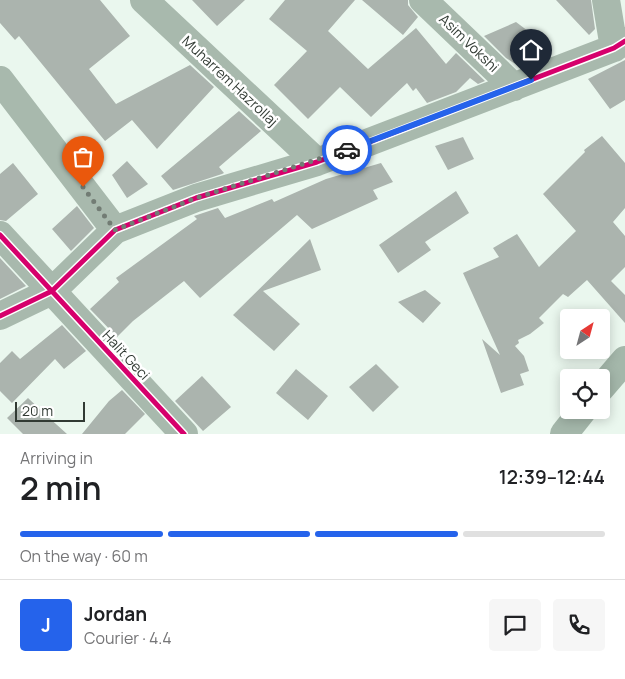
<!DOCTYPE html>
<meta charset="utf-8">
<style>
:root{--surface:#fff;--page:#f6f6f6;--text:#202124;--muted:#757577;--line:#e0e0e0;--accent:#2563eb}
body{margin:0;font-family:Manrope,sans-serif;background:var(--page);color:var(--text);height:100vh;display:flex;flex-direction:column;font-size:19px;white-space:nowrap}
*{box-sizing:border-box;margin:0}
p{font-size:16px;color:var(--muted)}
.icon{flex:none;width:28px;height:28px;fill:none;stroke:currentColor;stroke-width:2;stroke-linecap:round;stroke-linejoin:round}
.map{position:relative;height:434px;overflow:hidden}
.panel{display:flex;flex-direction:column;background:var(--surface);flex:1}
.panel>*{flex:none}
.needle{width:32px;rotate:36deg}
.tools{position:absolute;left:560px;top:309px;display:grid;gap:10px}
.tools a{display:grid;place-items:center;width:50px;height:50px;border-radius:5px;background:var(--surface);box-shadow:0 2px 12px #0003;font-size:25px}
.scale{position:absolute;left:15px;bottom:12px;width:70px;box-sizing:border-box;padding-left:5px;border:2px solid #313a33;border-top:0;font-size:14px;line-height:18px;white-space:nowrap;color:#313a33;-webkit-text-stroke:4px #fff;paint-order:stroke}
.pin{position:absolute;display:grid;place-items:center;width:42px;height:42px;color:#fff;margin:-51px -21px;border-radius:50% 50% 50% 0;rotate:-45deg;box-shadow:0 0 5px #0007}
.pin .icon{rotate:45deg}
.courier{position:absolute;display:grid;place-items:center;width:50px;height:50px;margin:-25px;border:4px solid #2563eb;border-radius:50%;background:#fff;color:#222;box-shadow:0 1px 6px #0007}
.summary em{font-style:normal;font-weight:600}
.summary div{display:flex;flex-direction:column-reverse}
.summary{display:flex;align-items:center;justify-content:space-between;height:85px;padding:0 20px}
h1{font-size:32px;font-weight:600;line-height:38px}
.bar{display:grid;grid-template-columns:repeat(4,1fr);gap:8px 5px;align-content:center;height:60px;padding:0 20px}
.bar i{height:6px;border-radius:4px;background:var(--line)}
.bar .current{background:var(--accent)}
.bar p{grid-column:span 4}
.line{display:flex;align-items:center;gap:12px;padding:0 20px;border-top:1px solid var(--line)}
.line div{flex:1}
.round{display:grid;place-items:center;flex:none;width:52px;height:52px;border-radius:5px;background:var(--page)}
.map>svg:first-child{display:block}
.building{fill:#abb4ae}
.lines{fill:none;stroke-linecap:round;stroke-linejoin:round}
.street{stroke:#a8b9ad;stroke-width:28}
.secondary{stroke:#a4b7aa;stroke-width:28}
.cycleway-casing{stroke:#fff;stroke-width:8}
.cycleway{stroke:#d6006c;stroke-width:5}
.done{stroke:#727c74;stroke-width:5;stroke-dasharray:0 9}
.route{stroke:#2563eb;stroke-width:6}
.labels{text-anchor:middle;stroke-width:5;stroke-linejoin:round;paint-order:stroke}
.street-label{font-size:14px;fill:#313a33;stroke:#fff}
</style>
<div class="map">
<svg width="625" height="434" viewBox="0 0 625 434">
<rect width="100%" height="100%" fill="#eaf7ee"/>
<path class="building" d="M 0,0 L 100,0 L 130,36 L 89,69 L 116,104 L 190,65 L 214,87 L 157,149 L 132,120 L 105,141 L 19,36 L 15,40 L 0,23 Z
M 192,0 L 245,0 L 217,26 Z
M 285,0 L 355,0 L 328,31 L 368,69 L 416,28 L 446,64 L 456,53 L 485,81 L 478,84 L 470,78 L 456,92 L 427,103 L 416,88 L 413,91 L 407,83 L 371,117 L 340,87 L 308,119 L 274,85 L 307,51 L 269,19 Z
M 362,0 L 408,0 L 408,5 L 418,17 L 403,35 Z
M 556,0 L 591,0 L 595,29 L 589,35 Z
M 516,22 L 544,43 L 527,64 L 520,67 L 506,58 L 484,36 Z
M 625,60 L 625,100 L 610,109 L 588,79 Z
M 239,111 L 261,131 L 219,167 L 224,173 L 222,174 L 173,190 L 161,176 Z
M 602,136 L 625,163 L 625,208 L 613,222 L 625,236 L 625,267 L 611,281 L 625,295 L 625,323 L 587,280 L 568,297 L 563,294 L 539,318 L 544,323 L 530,334 L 518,340 L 519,343 L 515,346 L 524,356 L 529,371 L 520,374 L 524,385 L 501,393 L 482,339 L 500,355 L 463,273 L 499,257 L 493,248 L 517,234 L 539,267 L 576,231 L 543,194 L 585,152 L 584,150 Z
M 463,137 L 474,159 L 448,170 L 435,146 Z
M 127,161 L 148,184 L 127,198 L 112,175 Z
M 13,163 L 38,194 L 6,221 L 0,220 L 0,174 Z
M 381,163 L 393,182 L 373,190 L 378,199 L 312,229 L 297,215 L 200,298 L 184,281 L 133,321 L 117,337 L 90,309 L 119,282 L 116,278 L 197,219 L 194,216 L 218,208 L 225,218 L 272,199 L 274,202 L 326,179 Z
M 456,191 L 469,213 L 425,242 L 431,250 L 398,273 L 379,245 Z
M 77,206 L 94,228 L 71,251 L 52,229 Z
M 310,239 L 321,270 L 263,291 L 300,324 L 274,351 L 233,315 Z
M 0,258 L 26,286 L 0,299 Z
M 425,290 L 441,303 L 423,323 L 398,302 Z
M 62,325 L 86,351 L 64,369 L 55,359 L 12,403 L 0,391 L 0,363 L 12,351 L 20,359 Z
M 376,364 L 399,387 L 373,412 L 349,387 Z
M 296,369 L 328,396 L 308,420 L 276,393 Z
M 202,376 L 231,407 L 203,431 L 175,401 Z
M 122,390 L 145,414 L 125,434 L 82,434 L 109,401 Z
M 28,398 L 46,415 L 67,434 L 23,434 L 7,418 Z"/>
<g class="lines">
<path class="street" d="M 144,0 L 317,162
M 423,0 L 514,87
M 606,0 L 614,48
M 0,80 L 115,230
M 0,235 L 184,434
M 0,316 L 52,291 L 115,230 L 196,198 L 317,162 L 614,48 L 625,41"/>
<path class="secondary" d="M 601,388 L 625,360
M 564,434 L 583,410"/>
<defs>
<path id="cycleway" d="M 0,235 L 184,434
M 0,316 L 52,291 L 115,230 L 196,198 L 317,162 L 614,48 L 625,41"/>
</defs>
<use href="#cycleway" class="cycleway-casing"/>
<use href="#cycleway" class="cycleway"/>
</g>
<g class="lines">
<path class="done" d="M 83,187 L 115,230 L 196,198 L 347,150"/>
<path class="route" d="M 347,150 L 531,80"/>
</g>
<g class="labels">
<g class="street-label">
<text transform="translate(469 43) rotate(44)" y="5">Asim Vokshi</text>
<text transform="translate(230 81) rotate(43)" y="5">Muharrem Hazrollaj</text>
<text transform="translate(126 355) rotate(47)" y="5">Halit Geci</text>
</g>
</g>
</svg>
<div class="tools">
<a><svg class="needle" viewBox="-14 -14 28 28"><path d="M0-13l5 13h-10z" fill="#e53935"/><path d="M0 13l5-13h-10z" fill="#757577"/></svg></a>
<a><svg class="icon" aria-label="locate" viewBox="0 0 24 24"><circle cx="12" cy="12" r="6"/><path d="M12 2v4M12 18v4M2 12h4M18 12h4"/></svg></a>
</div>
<div class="scale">20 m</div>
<div class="pin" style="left:83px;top:187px;background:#ea580c"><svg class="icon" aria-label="bag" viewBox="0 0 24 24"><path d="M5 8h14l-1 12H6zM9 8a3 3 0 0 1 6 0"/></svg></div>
<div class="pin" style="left:531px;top:80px;background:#1f2937"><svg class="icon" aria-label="home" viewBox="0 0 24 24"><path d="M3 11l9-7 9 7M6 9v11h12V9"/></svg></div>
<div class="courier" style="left:347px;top:150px"><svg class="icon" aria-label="car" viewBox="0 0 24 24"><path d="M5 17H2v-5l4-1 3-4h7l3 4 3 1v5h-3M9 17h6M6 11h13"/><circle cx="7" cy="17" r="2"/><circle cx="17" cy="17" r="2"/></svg></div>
</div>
<section class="panel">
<div class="summary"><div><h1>2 min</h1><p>Arriving in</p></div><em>12:39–12:44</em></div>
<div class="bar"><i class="current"></i><i class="current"></i><i class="current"></i><i></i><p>On the way · 60 m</p></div>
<div class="line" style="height:90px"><b class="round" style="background:var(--accent);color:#fff">J</b><div><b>Jordan</b><p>Courier · 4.4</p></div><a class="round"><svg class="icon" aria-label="chat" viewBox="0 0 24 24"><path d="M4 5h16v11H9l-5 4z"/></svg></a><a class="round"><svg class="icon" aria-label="phone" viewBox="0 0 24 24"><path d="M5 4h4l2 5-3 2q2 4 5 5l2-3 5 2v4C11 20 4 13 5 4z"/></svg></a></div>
</section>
